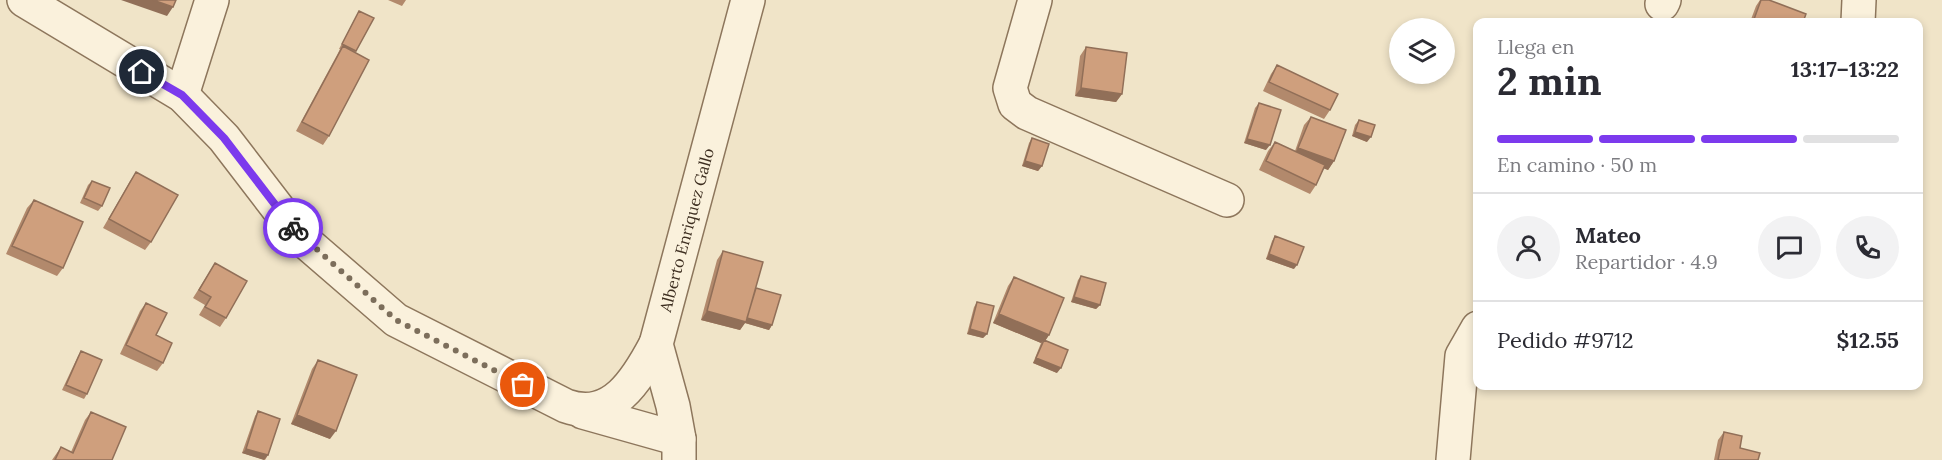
<!DOCTYPE html>
<html lang="es">
<meta charset="utf-8">
<style>
:root{--surface:#fff;--page:#f2f2f3;--text:#2b2b33;--muted:#7c7c81;--line:#e1e1e2;--accent:#7c3aed}
body{margin:0;font-family:Lora,serif;background:var(--page);color:var(--text);height:100vh;display:flex;flex-direction:column;font-size:22px;white-space:nowrap}
*{box-sizing:border-box;margin:0}
p{font-size:20px;color:var(--muted)}
.icon{flex:none;width:33px;height:33px;fill:none;stroke:currentColor;stroke-width:2;stroke-linecap:round;stroke-linejoin:round}
.map{position:relative;flex:1;overflow:hidden}
.side{position:absolute;left:1473px;top:18px;width:450px;height:372px;display:flex;flex-direction:column;background:var(--surface);border-radius:12px;box-shadow:0 3px 9px #0003}
.side>*{flex:none}
.tools{position:absolute;left:1389px;top:18px;display:grid;gap:12px}
.tools a{display:grid;place-items:center;width:66px;height:66px;border-radius:50%;background:var(--surface);box-shadow:0 3px 9px #0003;font-size:30px}
.pin{position:absolute;display:grid;place-items:center;width:51px;height:51px;color:#fff;margin:-26px;border:3px solid #fff;border-radius:50%;box-shadow:0 2px 6px #0007}
.courier{position:absolute;display:grid;place-items:center;width:60px;height:60px;margin:-30px;border:4px solid #7c3aed;border-radius:50%;background:#fff;color:#222;box-shadow:0 2px 8px #0007}
.summary em{font-style:normal;font-weight:700}
.summary div{display:flex;flex-direction:column-reverse}
.summary{display:flex;align-items:center;justify-content:space-between;height:102px;padding:0 24px}
h1{font-size:39px;font-weight:700;line-height:45px}
.bar{display:grid;grid-template-columns:repeat(4,1fr);gap:9px 6px;align-content:center;height:72px;padding:0 24px}
.bar i{height:8px;border-radius:4px;background:var(--line)}
.bar .current{background:var(--accent)}
.bar p{grid-column:span 4}
.line{display:flex;align-items:center;gap:15px;padding:0 24px;border-top:2px solid var(--line)}
.line div{flex:1}
.round{display:grid;place-items:center;flex:none;width:63px;height:63px;border-radius:32px;background:var(--page)}
.map>svg:first-child{display:block}
.lines{fill:none;stroke-linecap:round;stroke-linejoin:round}
.minor-casing{stroke:#8d765c;stroke-width:36}
.minor{stroke:#faf1dc;stroke-width:33}
.wall{fill:#b2896c}
.shaded-wall{fill:#916f58}
.building{fill:#cf9f7d;stroke:#916f58;stroke-width:1.5}
.done{stroke:#7c6e5b;stroke-width:6;stroke-dasharray:0 10.8}
.route{stroke:#7c3aed;stroke-width:8}
.labels{text-anchor:middle;stroke-width:4.5;stroke-linejoin:round;paint-order:stroke}
.street-label{font-size:16px;fill:#3d2e20;stroke:#f7eed8}
</style>
<div class="map">
<svg width="1942" height="460" viewBox="0 0 1942 460">
<rect width="100%" height="100%" fill="#f0e4c8"/>
<g class="lines">
<defs>
<g id="minor">
<path d="M 24,0 L 182,95 L 224,138 L 300,237 L 396,320 L 566,406 C 612,422 637,380 656,344"/>
<path d="M 1035,0 L 1010,88 L 1015,104 L 1027,113 L 1227,200"/>
<path d="M 1662,4 L 1664,0"/>
<path d="M 1858,22 L 1859,0"/>
<path d="M 182,95 L 212,0"/>
<path d="M 583,412 L 679,439"/>
<path id="s1" d="M 679,460 L 679,439 L 673,406 L 656,344 L 748,0"/>
<path d="M 1453,460 L 1462,356 L 1478,328"/>
</g>
</defs>
<use href="#minor" class="minor-casing"/>
<use href="#minor" class="minor"/>
</g>
<path class="wall" d="M 388,0 L 406,0 L 402,6 Z
M 1760,0 L 1769,0 L 1803,22 L 1750,22 L 1756,6 Z
M 359,11 L 374,18 L 355,53 L 329,136 L 323,145 L 296,131 L 337,55 L 340,49 L 339,49 Z
M 1086,47 L 1122,94 L 1116,102 L 1075,96 L 1080,56 Z
M 1277,65 L 1330,110 L 1324,119 L 1263,91 L 1271,74 Z
M 1259,103 L 1266,150 L 1244,143 L 1255,108 Z
M 1311,117 L 1334,161 L 1328,170 L 1324,168 L 1316,185 L 1310,194 L 1259,170 L 1268,151 L 1275,142 L 1295,151 L 1304,125 Z
M 1359,120 L 1367,142 L 1352,136 L 1355,125 Z
M 1032,138 L 1042,166 L 1038,171 L 1022,166 L 1029,143 Z
M 136,172 L 151,242 L 145,250 L 103,228 L 130,181 Z
M 92,181 L 102,206 L 98,211 L 80,203 L 88,185 Z
M 34,200 L 63,268 L 57,276 L 6,254 L 27,208 Z
M 1275,236 L 1294,269 L 1266,259 L 1272,241 Z
M 723,251 L 756,288 L 772,325 L 769,330 L 745,323 L 740,330 L 701,320 L 717,260 Z
M 215,263 L 226,318 L 220,327 L 199,315 L 205,305 L 193,298 Z
M 1081,276 L 1100,305 L 1096,309 L 1071,302 L 1078,280 Z
M 1014,277 L 1049,335 L 1045,341 L 1057,373 L 1033,363 L 1041,343 L 993,323 L 1008,286 Z
M 977,302 L 987,334 L 983,338 L 967,334 L 974,307 Z
M 146,303 L 163,363 L 157,371 L 120,354 L 140,311 Z
M 81,351 L 87,394 L 84,399 L 62,390 L 78,356 Z
M 318,360 L 330,439 L 291,424 L 312,369 Z
M 258,411 L 268,455 L 265,460 L 242,453 L 255,416 Z
M 91,412 L 112,460 L 52,460 L 61,447 L 71,452 L 85,420 Z
M 1724,432 L 1740,448 L 1758,460 L 1714,460 L 1718,440 Z"/>
<path class="shaded-wall" d="M 121,0 L 153,0 L 173,7 L 167,16 Z
M 1081,88 L 1122,94 L 1116,102 L 1075,96 Z
M 1355,132 L 1371,137 L 1367,142 L 1352,136 Z
M 1247,139 L 1270,145 L 1266,150 L 1244,143 Z
M 1298,148 L 1334,161 L 1328,170 L 1292,157 Z
M 1025,161 L 1042,166 L 1038,171 L 1022,166 Z
M 1269,254 L 1297,265 L 1294,269 L 1266,259 Z
M 1074,297 L 1100,305 L 1096,309 L 1071,302 Z
M 707,311 L 747,318 L 772,325 L 769,330 L 745,323 L 740,330 L 701,320 Z
M 999,314 L 1049,335 L 1043,344 L 1044,340 L 1041,343 L 993,323 Z
M 970,329 L 987,334 L 983,338 L 967,334 Z
M 1036,358 L 1061,368 L 1057,373 L 1033,363 Z
M 297,415 L 336,431 L 330,439 L 291,424 Z
M 246,449 L 268,455 L 264,460 L 242,453 Z"/>
<path class="building" d="M 153,0 L 176,0 L 173,7 Z
M 1761,0 L 1769,0 L 1806,14 L 1803,22 L 1753,22 Z
M 359,11 L 374,18 L 356,51 L 342,44 Z
M 343,46 L 369,60 L 329,136 L 302,122 Z
M 1086,47 L 1127,53 L 1122,94 L 1081,88 Z
M 1277,65 L 1338,94 L 1330,110 L 1269,82 Z
M 1259,103 L 1281,110 L 1270,145 L 1247,139 Z
M 1311,117 L 1346,130 L 1334,161 L 1298,148 Z
M 1359,120 L 1375,125 L 1371,137 L 1355,132 Z
M 1032,138 L 1049,144 L 1042,166 L 1025,161 Z
M 1275,142 L 1325,165 L 1316,185 L 1266,161 Z
M 136,172 L 178,195 L 151,242 L 109,219 Z
M 92,181 L 110,188 L 102,206 L 84,198 Z
M 34,200 L 83,222 L 63,268 L 12,246 Z
M 1275,236 L 1304,247 L 1297,265 L 1269,254 Z
M 723,251 L 763,262 L 746,322 L 707,311 Z
M 215,263 L 247,281 L 226,318 L 205,307 L 211,297 L 199,290 Z
M 1081,276 L 1106,283 L 1100,305 L 1074,297 Z
M 1014,277 L 1064,298 L 1049,335 L 999,314 Z
M 756,288 L 781,295 L 772,325 L 747,318 Z
M 977,302 L 994,306 L 987,334 L 970,329 Z
M 146,303 L 167,313 L 156,335 L 172,343 L 163,363 L 126,345 Z
M 1044,340 L 1068,350 L 1061,368 L 1036,358 Z
M 81,351 L 102,360 L 87,394 L 66,385 Z
M 318,360 L 357,375 L 336,431 L 297,415 Z
M 258,411 L 280,419 L 268,455 L 246,449 Z
M 91,412 L 126,427 L 112,460 L 55,460 L 61,447 L 73,453 Z
M 1724,432 L 1742,436 L 1740,448 L 1760,453 L 1758,460 L 1718,460 Z"/>
<g class="lines">
<path class="done" d="M 293,228 L 396,320 L 523,385"/>
<path class="route" d="M 142,72 L 182,95 L 224,138 L 293,228"/>
</g>
<g class="labels">
<g class="street-label">
<text dy="6" stroke="none"><textPath href="#s1" startOffset="237">Alberto Enriquez Gallo</textPath></text>
</g>
</g>
</svg>
<div class="tools">
<a><svg class="icon" aria-label="layers" viewBox="0 0 24 24"><path d="M12 4l9 5-9 5-9-5zM3 14l9 5 9-5"/></svg></a>
</div>
<div class="pin" style="left:523px;top:385px;background:#ea580c"><svg class="icon" aria-label="bag" viewBox="0 0 24 24"><path d="M5 8h14l-1 12H6zM9 8a3 3 0 0 1 6 0"/></svg></div>
<div class="pin" style="left:142px;top:72px;background:#1f2937"><svg class="icon" aria-label="home" viewBox="0 0 24 24"><path d="M3 11l9-7 9 7M6 9v11h12V9"/></svg></div>
<div class="courier" style="left:293px;top:228px"><svg class="icon" aria-label="bike" viewBox="0 0 24 24"><circle cx="6" cy="16" r="4"/><circle cx="18" cy="16" r="4"/><path d="M6 16l4-8h5l3 8M10 8l3 8H6M13 5h3"/></svg></div>
<section class="side">
<div class="summary"><div><h1>2 min</h1><p>Llega en</p></div><em>13:17–13:22</em></div>
<div class="bar"><i class="current"></i><i class="current"></i><i class="current"></i><i></i><p>En camino · 50 m</p></div>
<div class="line" style="height:108px"><a class="round"><svg class="icon" aria-label="person" viewBox="0 0 24 24"><circle cx="12" cy="8" r="4"/><path d="M4 21q1-7 8-7t8 7"/></svg></a><div><b>Mateo</b><p>Repartidor · 4.9</p></div><a class="round"><svg class="icon" aria-label="chat" viewBox="0 0 24 24"><path d="M4 5h16v11H9l-5 4z"/></svg></a><a class="round"><svg class="icon" aria-label="phone" viewBox="0 0 24 24"><path d="M5 4h4l2 5-3 2q2 4 5 5l2-3 5 2v4C11 20 4 13 5 4z"/></svg></a></div>
<div class="line" style="height:78px"><div>Pedido #9712</div><b>$12.55</b></div>
</section>
</div>
